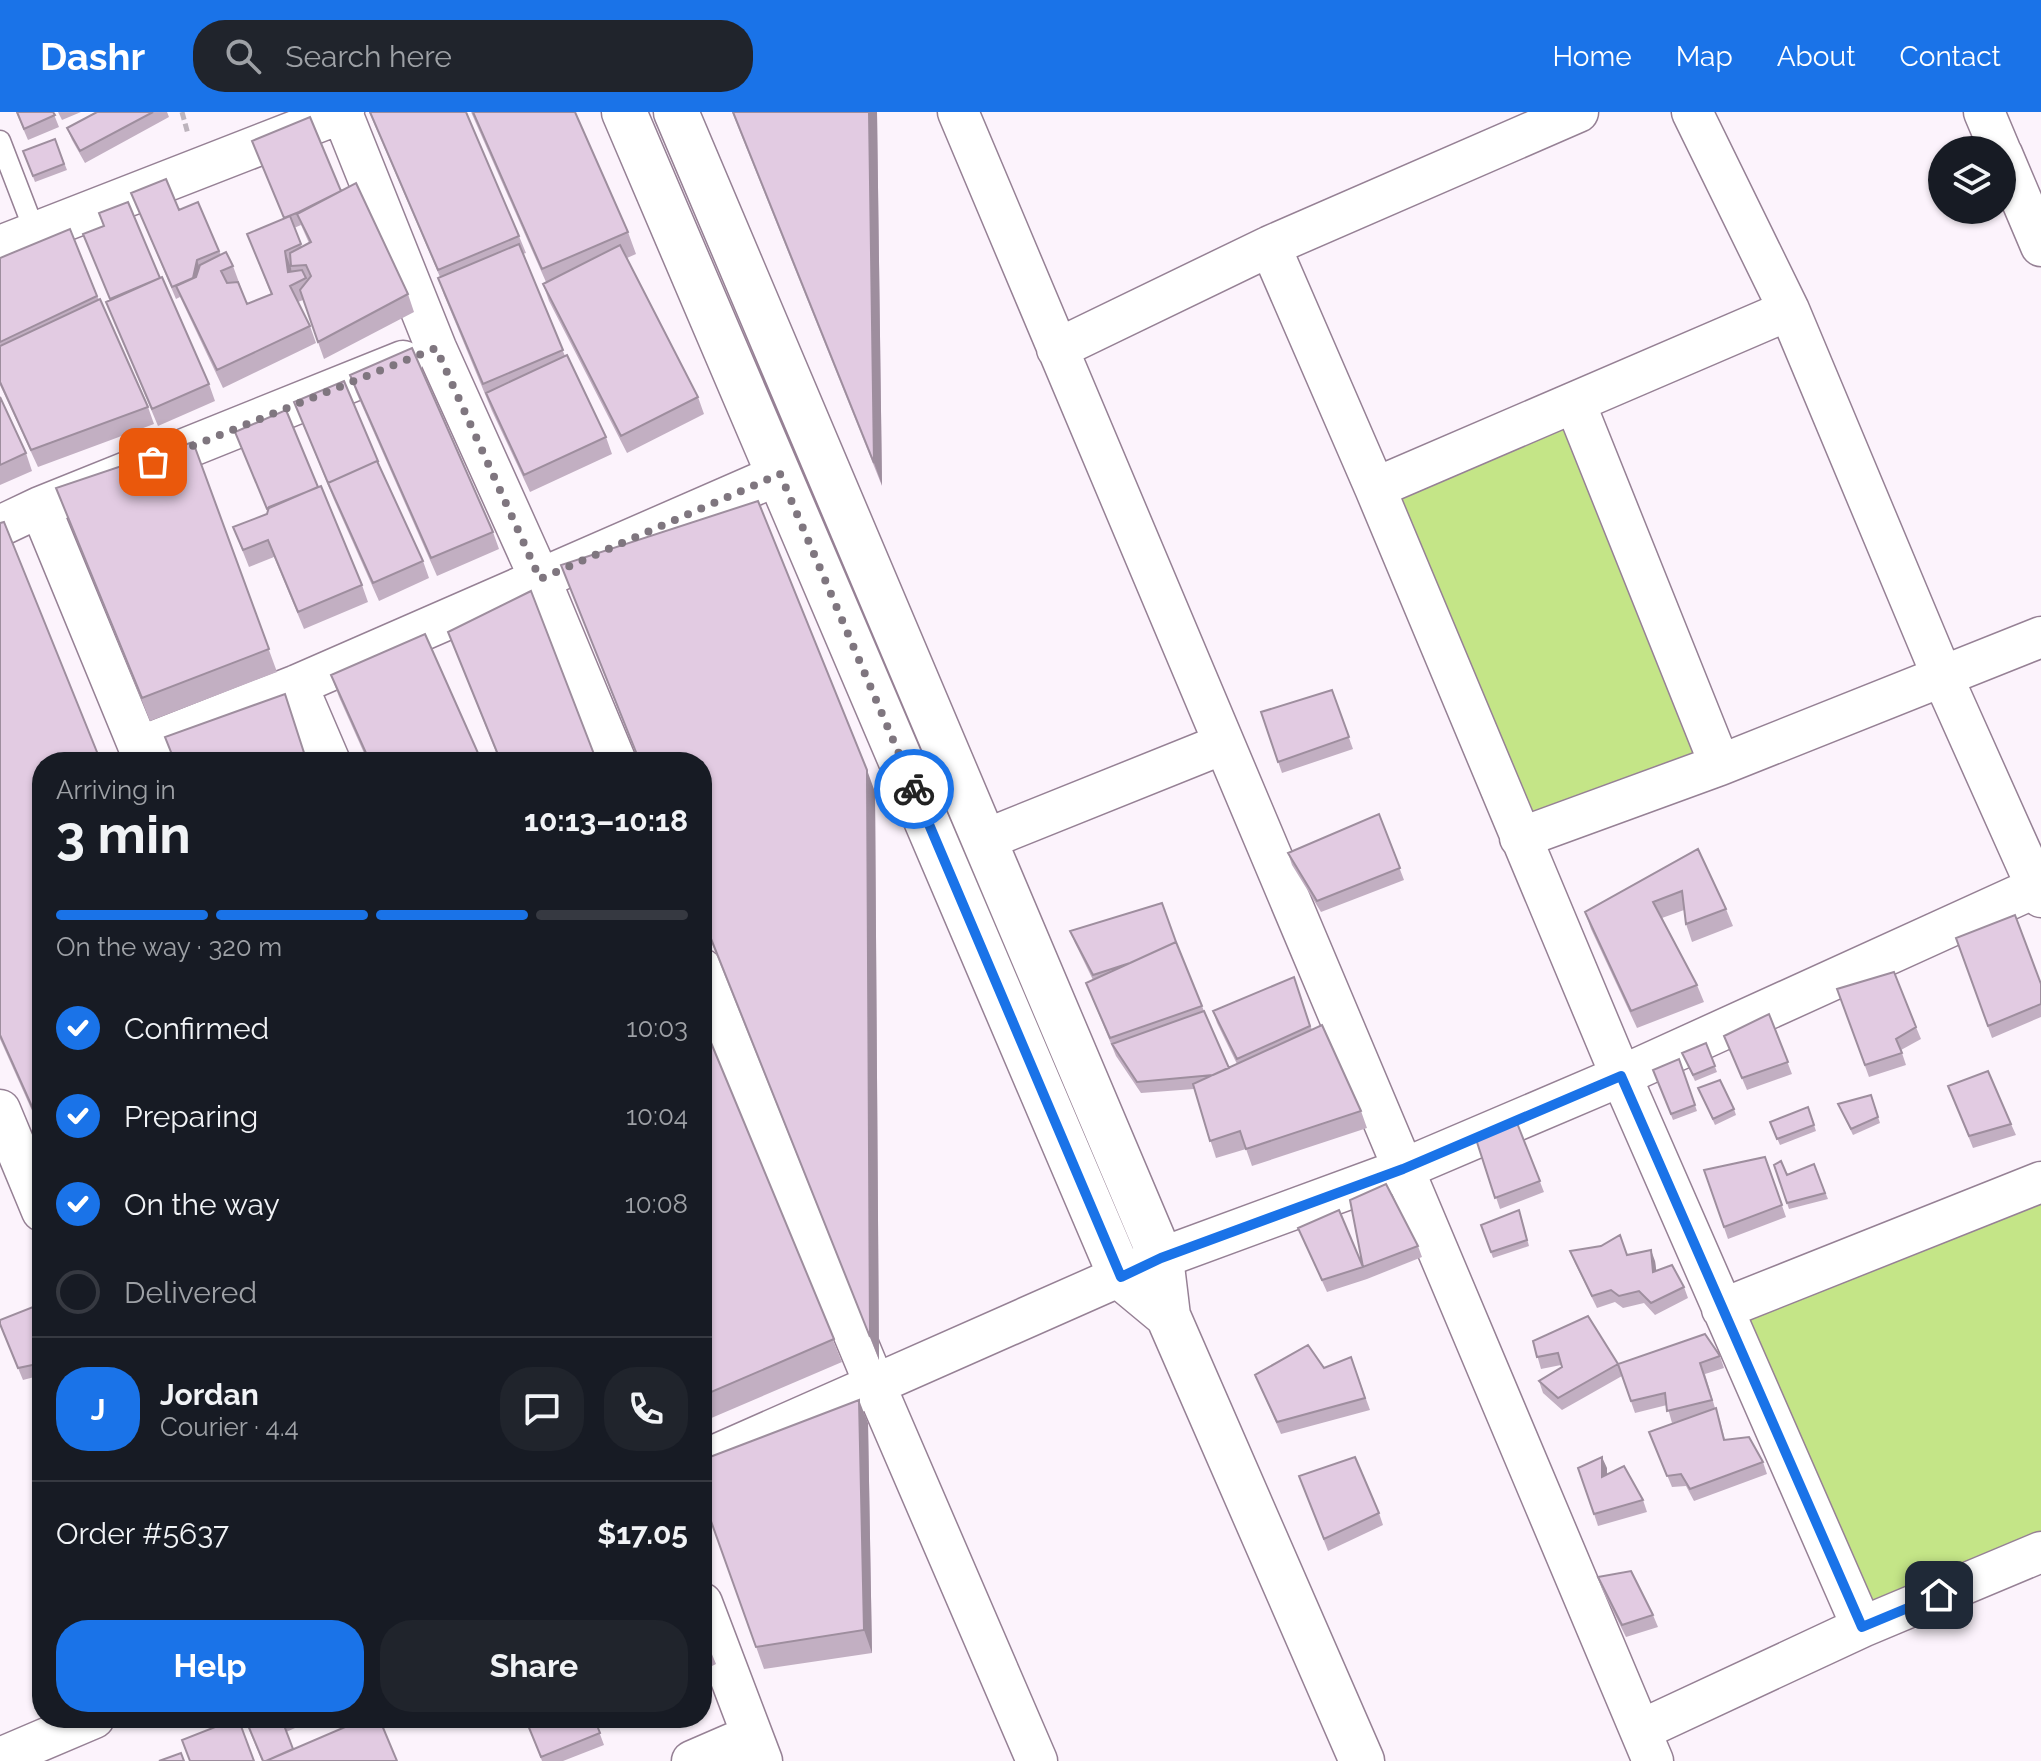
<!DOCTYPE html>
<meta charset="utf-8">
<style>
:root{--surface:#171b24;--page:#20242c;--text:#f1f3f6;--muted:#9ea1a6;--line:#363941;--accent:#1a73e8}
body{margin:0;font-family:Raleway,sans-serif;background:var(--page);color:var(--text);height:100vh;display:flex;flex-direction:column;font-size:30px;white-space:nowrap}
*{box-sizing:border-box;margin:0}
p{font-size:26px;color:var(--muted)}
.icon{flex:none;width:44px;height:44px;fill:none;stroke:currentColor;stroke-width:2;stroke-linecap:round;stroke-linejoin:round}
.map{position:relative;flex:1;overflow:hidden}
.details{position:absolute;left:32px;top:640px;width:680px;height:976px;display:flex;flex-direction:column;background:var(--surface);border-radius:32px;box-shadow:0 2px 6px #0004}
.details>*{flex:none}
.fabs{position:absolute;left:1928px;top:24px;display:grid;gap:16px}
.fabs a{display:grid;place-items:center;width:88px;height:88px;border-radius:50%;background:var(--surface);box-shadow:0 2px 6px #0004;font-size:40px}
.pin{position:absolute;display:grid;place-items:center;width:68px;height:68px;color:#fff;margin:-34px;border-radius:16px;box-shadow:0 4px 12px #0006}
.courier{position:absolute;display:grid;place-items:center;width:80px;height:80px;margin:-40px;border:6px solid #1a73e8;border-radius:50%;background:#fff;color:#222;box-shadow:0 2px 10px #0007}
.head em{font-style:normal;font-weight:700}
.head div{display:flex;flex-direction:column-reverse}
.head{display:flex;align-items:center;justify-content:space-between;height:136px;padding:0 24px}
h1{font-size:52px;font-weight:700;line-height:60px}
.bar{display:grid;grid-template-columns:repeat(4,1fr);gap:12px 8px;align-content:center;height:96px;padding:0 24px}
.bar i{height:10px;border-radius:6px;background:var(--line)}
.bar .on{background:var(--accent)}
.bar p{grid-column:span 4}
.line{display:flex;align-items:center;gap:20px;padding:0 24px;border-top:2px solid var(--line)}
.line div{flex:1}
.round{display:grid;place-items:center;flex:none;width:84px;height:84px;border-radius:32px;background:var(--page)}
ol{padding:0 24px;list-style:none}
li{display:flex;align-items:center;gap:24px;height:88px}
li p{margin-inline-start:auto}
li .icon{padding:8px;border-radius:50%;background:var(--accent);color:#fff;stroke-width:4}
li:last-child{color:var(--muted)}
li i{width:44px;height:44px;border:4px solid var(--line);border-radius:50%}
.cta{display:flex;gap:16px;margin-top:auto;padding:16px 24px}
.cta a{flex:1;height:92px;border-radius:32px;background:var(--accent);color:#fff;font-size:32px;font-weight:700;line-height:92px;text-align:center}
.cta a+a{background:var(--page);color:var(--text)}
header{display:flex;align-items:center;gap:48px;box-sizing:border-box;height:112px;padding:0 40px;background:var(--accent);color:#fff}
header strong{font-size:38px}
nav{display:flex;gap:44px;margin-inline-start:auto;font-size:28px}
.search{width:560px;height:72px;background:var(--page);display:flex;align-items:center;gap:20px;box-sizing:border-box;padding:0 28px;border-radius:32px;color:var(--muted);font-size:30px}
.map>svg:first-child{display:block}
.grass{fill:#c4e587}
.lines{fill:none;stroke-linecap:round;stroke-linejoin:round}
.service-casing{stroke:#968195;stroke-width:23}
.minor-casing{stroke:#968195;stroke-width:43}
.tertiary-casing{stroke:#968195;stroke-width:47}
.path{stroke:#bdb4bd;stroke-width:5;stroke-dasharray:8 4;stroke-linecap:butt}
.service{stroke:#fff;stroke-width:20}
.minor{stroke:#fff;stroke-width:40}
.tertiary{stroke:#fff;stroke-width:44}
.wall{fill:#c2afc2;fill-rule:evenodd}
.shaded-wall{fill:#9e8e9e}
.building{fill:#e2cbe2;stroke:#9e8e9e;stroke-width:2}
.done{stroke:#7f767f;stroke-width:8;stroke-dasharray:0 14.4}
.route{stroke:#1a73e8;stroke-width:10}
</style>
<header>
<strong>Dashr</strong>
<div class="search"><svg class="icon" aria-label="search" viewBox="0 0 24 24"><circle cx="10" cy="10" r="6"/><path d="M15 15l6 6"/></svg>Search here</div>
<nav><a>Home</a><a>Map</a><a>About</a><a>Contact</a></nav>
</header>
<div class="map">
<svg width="2041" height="1649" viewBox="0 0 2041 1649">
<rect width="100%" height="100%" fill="#fcf3fc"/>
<path class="grass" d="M 1575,291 L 1719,653 L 1520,726 L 1375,376 Z
M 2041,1070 L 2041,1441 L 1862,1515 L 1723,1197 Z"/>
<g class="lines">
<defs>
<path id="service" d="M 0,29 L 35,120"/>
<path id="minor" d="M 958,0 L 1653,1649
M 1692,0 L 1789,198 L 1943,566 L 2041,785
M 1984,0 L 2000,38
M 342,1 L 436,236 L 540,467 L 616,650
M 2002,42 L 2041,134
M 0,134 L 344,0
M 1270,134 L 1375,376 L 1621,964 L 1862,1515
M 1057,237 L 1270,134 L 1578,0
M 1575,291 L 1720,653
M 1375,376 L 1789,198
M 40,395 L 145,650
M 0,414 L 40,395 L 403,249
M 297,573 L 330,650
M 139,635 L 297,573 L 780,362
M 1520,726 L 1720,653 L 2041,525
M 984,728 L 1223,632
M 702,857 L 875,1273 L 1037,1649
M 0,998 L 42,1099
M 1722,1197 L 2041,1070
M 702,1349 L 1161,1146 L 1403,1057 L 1621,964 L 2041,773
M 702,1491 L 762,1649
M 1641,1618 L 1862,1515 L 2041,1440
M 0,1646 L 94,1606
M 692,1649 L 752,1623"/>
<path id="tertiary" d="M 624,0 L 1121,1165 L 1168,1204
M 676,0 L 1161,1146 L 1168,1204 L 1362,1649"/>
</defs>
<use href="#service" class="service-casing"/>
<use href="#minor" class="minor-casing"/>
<use href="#tertiary" class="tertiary-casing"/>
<path class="path" d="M 182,0 L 188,22"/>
<use href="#service" class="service"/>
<use href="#minor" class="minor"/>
<use href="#tertiary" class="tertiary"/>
</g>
<path class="wall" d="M 16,0 L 53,0 L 59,15 L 28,28 Z
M 58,0 L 81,0 L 62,8 Z
M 97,0 L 167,0 L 169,5 L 85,51 L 72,28 L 67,16 Z
M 369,0 L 466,0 L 519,124 L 526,141 L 523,142 L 565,244 L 606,325 L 612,342 L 530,380 L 492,299 L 444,183 L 438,166 L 440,165 Z
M 471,0 L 575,0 L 628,120 L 636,142 L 627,146 L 698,285 L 704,302 L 627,341 L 549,189 L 543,172 L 546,170 Z
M 732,0 L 877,0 L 882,373 L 882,374 Z
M 55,27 L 67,58 L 35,70 L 23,39 Z
M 341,79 L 408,182 L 414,200 L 324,247 L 303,188 L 298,190 L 310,214 L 316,231 L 223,276 L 180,185 L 176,187 L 131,81 L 179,98 L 198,90 L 221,143 L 233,154 L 247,192 L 271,182 L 247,122 L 284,107 ZM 301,113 L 309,131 L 302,135 L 294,116 Z
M 70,117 L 99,188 L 148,295 L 154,312 L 38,355 L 0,273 L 0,146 Z
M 160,166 L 209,272 L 215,289 L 158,314 L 106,190 Z
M 350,263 L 493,420 L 499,437 L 437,464 L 356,280 Z
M 0,285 L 26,341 L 32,359 L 0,373 Z
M 294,290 L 381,357 L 423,449 L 429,466 L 379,489 L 334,388 Z
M 235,320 L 318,375 L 362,473 L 368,490 L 304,517 L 274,445 L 249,455 L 233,415 L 267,402 L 268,400 Z
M 193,330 L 277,560 L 150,609 L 56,376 Z
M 0,411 L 42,650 L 42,1021 L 0,927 Z
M 561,453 L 875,680 L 879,1248 L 702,807 L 702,650 L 639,650 Z
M 448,520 L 597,650 L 500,650 Z
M 331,563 L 482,650 L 368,650 L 339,585 Z
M 1332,578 L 1353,637 L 1282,661 L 1261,600 Z
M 1379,702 L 1404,768 L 1321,800 L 1292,753 L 1288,741 Z
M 1698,737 L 1726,797 L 1733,814 L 1692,830 L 1686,812 L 1684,798 L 1662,806 L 1697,873 L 1704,890 L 1637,916 L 1591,817 L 1585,800 Z
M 1070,819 L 1176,830 L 1204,899 L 1229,956 L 1237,952 L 1217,911 L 1213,899 L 1294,865 L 1312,918 L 1361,999 L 1367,1016 L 1252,1054 L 1246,1037 L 1216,1046 L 1194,977 L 1141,981 L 1116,944 L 1086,871 L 1093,868 L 1075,831 Z
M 1956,826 L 2041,872 L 2041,905 L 1992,926 Z
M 1837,877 L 1916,915 L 1921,927 L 1901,938 L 1906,953 L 1869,965 Z
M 1769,902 L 1792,962 L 1747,978 L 1724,924 Z
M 702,909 L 842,1250 L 702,1310 Z
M 1706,931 L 1717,960 L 1695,969 L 1682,941 Z
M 1679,947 L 1697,999 L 1673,1008 L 1653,958 Z
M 1701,982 L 1734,997 L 1736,1003 L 1715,1013 Z
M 1871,983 L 1880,1011 L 1853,1023 L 1838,992 Z
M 1953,986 L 2011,1012 L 2016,1023 L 1973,1036 Z
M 1808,995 L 1816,1019 L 1780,1033 L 1770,1010 Z
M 1517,1011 L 1544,1080 L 1500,1097 L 1476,1027 Z
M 1765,1045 L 1786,1105 L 1728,1127 L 1704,1058 Z
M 1814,1052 L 1828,1087 L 1789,1097 L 1774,1053 L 1787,1063 Z
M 1521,1104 L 1529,1134 L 1493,1146 L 1481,1113 Z
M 1298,1116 L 1363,1155 L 1367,1167 L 1327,1180 Z
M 1418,1134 L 1422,1145 L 1367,1167 L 1363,1155 Z
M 1570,1139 L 1628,1143 L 1655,1149 L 1656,1159 L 1684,1175 L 1688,1186 L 1655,1203 L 1644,1191 L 1623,1196 L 1615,1190 L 1597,1196 L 1575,1151 Z
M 0,1213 L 42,1216 L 42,1263 L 23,1268 Z
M 1533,1229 L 1618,1252 L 1720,1244 L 1724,1256 L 1705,1262 L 1715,1296 L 1720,1308 L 1725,1328 L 1763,1350 L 1767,1362 L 1694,1389 L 1686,1374 L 1672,1375 L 1654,1332 L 1682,1308 L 1672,1311 L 1667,1293 L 1635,1301 L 1622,1264 L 1562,1298 L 1543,1281 L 1539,1269 L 1562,1255 L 1561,1253 L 1541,1257 Z
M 1351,1245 L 1370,1298 L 1281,1322 L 1255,1263 L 1324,1256 Z
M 868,1311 L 872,1541 L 764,1557 L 702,1384 Z
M 1607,1356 L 1607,1363 L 1643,1388 L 1647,1400 L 1598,1414 L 1594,1402 Z
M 1299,1364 L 1379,1401 L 1383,1413 L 1328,1439 Z
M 1598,1465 L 1653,1503 L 1658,1515 L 1626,1525 L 1602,1477 Z
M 702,1518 L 716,1552 L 702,1559 Z
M 702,1565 L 710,1585 L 702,1589 Z
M 244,1606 L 310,1606 L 311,1609 L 286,1620 L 293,1637 L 379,1606 L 262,1649 Z
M 525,1606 L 594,1606 L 604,1633 L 563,1649 L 542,1649 Z
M 600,1606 L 619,1606 L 604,1613 Z"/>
<path class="shaded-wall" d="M 869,0 L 877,0 L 882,373 L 874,351 Z
M 285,139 L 291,156 L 293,172 L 288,160 Z
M 197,148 L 201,160 L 193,166 Z
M 867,658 L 875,680 L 879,1248 L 870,1225 Z
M 1651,1138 L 1655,1149 L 1658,1171 L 1653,1160 Z
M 859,1288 L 868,1311 L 872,1541 L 864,1518 Z
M 1602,1345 L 1607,1356 L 1607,1377 L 1602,1365 Z"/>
<path class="building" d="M 17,0 L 53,0 L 55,3 L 24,17 Z
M 97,0 L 153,0 L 80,39 L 67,16 Z
M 370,0 L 466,0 L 519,124 L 438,158 Z
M 473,0 L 575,0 L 628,120 L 542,157 Z
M 733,0 L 869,0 L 874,351 Z
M 310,5 L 341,79 L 299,100 L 284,106 L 252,29 Z
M 55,27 L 64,52 L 33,64 L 23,39 Z
M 166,67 L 179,98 L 198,90 L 219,139 L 197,148 L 193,166 L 172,175 L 131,81 Z
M 356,71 L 408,182 L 318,230 L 300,178 L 311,164 L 306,153 L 291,154 L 290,141 L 311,130 L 297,102 Z
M 128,90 L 160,166 L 110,187 L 83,122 L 104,114 L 99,101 Z
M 290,104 L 301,132 L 285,139 L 288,160 L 302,158 L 306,166 L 290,174 L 310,214 L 217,258 L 176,174 L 196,165 L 200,153 L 226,140 L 233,154 L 221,159 L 227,171 L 238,170 L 247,192 L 272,182 L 247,122 Z
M 70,117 L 97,184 L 0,230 L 0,146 Z
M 519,132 L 563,238 L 483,272 L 438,166 Z
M 620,133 L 698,285 L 621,324 L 543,172 Z
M 162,165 L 209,272 L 152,297 L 106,190 Z
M 100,187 L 148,295 L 31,338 L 0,270 L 0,234 Z
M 412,236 L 493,420 L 431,446 L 350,263 Z
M 567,243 L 606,325 L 524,363 L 486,281 Z
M 344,269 L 378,349 L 377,349 L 328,371 L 294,290 Z
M 0,285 L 26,341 L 0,353 Z
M 286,298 L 318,375 L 267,397 L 235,320 Z
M 193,330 L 269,537 L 142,586 L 56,376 Z
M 377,349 L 423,449 L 373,471 L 328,371 Z
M 321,374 L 362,473 L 298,500 L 268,428 L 243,438 L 233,415 L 267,402 L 269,395 Z
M 758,389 L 867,658 L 870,1225 L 702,804 L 702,650 L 640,650 L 561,453 Z
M 4,410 L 101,650 L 42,650 L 42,1017 L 0,923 L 0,411 Z
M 531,479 L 597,650 L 501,650 L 448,520 Z
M 425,522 L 482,650 L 370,650 L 331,563 Z
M 1332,578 L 1349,625 L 1278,650 L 1261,600 Z
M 285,582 L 307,650 L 175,650 L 165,625 Z
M 1379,702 L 1400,756 L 1317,789 L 1288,741 Z
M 1698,737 L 1726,797 L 1686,812 L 1682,779 L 1653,790 L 1697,873 L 1631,899 L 1585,800 Z
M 1162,791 L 1176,830 L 1130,851 L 1093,863 L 1070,819 Z
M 2015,803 L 2041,872 L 2041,892 L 1988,914 L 1956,826 Z
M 1176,830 L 1202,894 L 1110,926 L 1086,871 Z
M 1894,860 L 1916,915 L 1896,927 L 1902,941 L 1865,953 L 1837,877 Z
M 1294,865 L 1310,914 L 1237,947 L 1213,899 Z
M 1204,899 L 1229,956 L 1213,963 L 1137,970 L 1112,932 Z
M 1769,902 L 1788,950 L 1742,966 L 1724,924 Z
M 702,909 L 834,1227 L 702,1284 Z
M 1322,913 L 1361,999 L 1246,1037 L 1240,1019 L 1210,1029 L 1193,972 Z
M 1706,931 L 1715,954 L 1693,963 L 1682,941 Z
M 1679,947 L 1695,993 L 1671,1002 L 1653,958 Z
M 1988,959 L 2011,1012 L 1969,1024 L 1948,974 Z
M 1720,968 L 1734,997 L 1713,1007 L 1698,976 Z
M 1871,983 L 1878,1005 L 1851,1017 L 1838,992 Z
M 1808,995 L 1814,1013 L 1777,1027 L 1770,1010 Z
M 1517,1011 L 1540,1069 L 1495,1086 L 1476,1027 Z
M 1765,1045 L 1782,1093 L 1724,1115 L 1704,1058 Z
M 1781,1049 L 1787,1063 L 1814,1052 L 1825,1081 L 1787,1091 L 1774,1053 Z
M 1386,1072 L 1418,1134 L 1363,1155 L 1350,1088 Z
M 1339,1098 L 1363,1155 L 1322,1168 L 1298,1116 Z
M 1519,1098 L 1527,1128 L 1491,1140 L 1481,1113 Z
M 1620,1123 L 1627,1143 L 1651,1138 L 1653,1160 L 1672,1153 L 1684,1175 L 1651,1191 L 1639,1179 L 1619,1184 L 1611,1178 L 1592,1184 L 1570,1139 L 1601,1134 Z
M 33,1195 L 42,1216 L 42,1251 L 18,1256 L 0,1212 L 0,1208 Z
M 1588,1204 L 1618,1252 L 1558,1286 L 1539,1269 L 1562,1255 L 1558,1241 L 1537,1245 L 1533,1229 Z
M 1705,1222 L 1720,1244 L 1700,1251 L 1712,1288 L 1667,1299 L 1665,1281 L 1631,1289 L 1618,1252 Z
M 1308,1233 L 1324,1256 L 1351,1245 L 1365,1286 L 1277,1310 L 1255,1263 Z
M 859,1288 L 864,1518 L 756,1535 L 702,1384 L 702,1348 Z
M 1716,1296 L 1724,1328 L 1749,1325 L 1763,1350 L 1690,1377 L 1681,1362 L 1667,1364 L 1649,1320 Z
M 1355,1345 L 1379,1401 L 1324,1427 L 1299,1364 Z
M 1602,1345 L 1602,1365 L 1624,1354 L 1643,1388 L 1594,1402 L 1578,1356 Z
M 1631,1459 L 1653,1503 L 1622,1513 L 1598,1465 Z
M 702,1518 L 710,1535 L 702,1539 Z
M 238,1606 L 254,1649 L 190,1649 L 182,1628 Z
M 245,1606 L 287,1606 L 282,1608 L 293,1637 L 266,1649 L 263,1649 Z
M 366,1606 L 379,1606 L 397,1649 L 266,1649 Z
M 525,1606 L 594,1606 L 600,1621 L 541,1645 Z
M 181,1641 L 184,1649 L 159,1649 Z"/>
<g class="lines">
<path class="done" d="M 153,350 L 436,236 L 540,467 L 780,362 L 914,677"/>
<path class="route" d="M 914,677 L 1121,1165 L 1161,1146 L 1403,1057 L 1621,964 L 1862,1515 L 1939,1483"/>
</g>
</svg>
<div class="fabs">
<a><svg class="icon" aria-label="layers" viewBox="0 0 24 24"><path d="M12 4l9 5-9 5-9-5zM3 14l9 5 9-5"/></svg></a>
</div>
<div class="pin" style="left:153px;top:350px;background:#ea580c"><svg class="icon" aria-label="bag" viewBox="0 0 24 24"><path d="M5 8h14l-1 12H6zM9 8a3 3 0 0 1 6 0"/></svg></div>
<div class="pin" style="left:1939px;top:1483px;background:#1f2937"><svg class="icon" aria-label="home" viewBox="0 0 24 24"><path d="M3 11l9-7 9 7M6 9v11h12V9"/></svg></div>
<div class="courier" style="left:914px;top:677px"><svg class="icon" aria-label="bike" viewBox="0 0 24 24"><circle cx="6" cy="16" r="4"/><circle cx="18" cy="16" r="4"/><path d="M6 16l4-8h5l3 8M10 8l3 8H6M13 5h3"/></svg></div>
<section class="details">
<div class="head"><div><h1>3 min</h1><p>Arriving in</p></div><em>10:13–10:18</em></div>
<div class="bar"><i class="on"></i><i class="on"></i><i class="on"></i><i></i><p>On the way · 320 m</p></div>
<ol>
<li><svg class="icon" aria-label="check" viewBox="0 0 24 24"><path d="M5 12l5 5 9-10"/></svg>Confirmed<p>10:03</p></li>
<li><svg class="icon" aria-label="check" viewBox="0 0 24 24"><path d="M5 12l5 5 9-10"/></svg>Preparing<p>10:04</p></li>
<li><svg class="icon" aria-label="check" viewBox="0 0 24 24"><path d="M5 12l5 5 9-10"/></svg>On the way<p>10:08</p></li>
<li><i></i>Delivered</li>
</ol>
<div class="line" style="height:144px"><b class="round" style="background:var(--accent);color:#fff">J</b><div><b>Jordan</b><p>Courier · 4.4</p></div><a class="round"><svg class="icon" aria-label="chat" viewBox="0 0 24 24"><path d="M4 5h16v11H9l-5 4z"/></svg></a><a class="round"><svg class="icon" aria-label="phone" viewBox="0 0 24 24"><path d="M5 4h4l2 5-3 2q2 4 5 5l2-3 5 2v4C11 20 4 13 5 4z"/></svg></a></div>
<div class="line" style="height:104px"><div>Order #5637</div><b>$17.05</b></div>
<div class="cta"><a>Help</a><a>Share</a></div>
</section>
</div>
